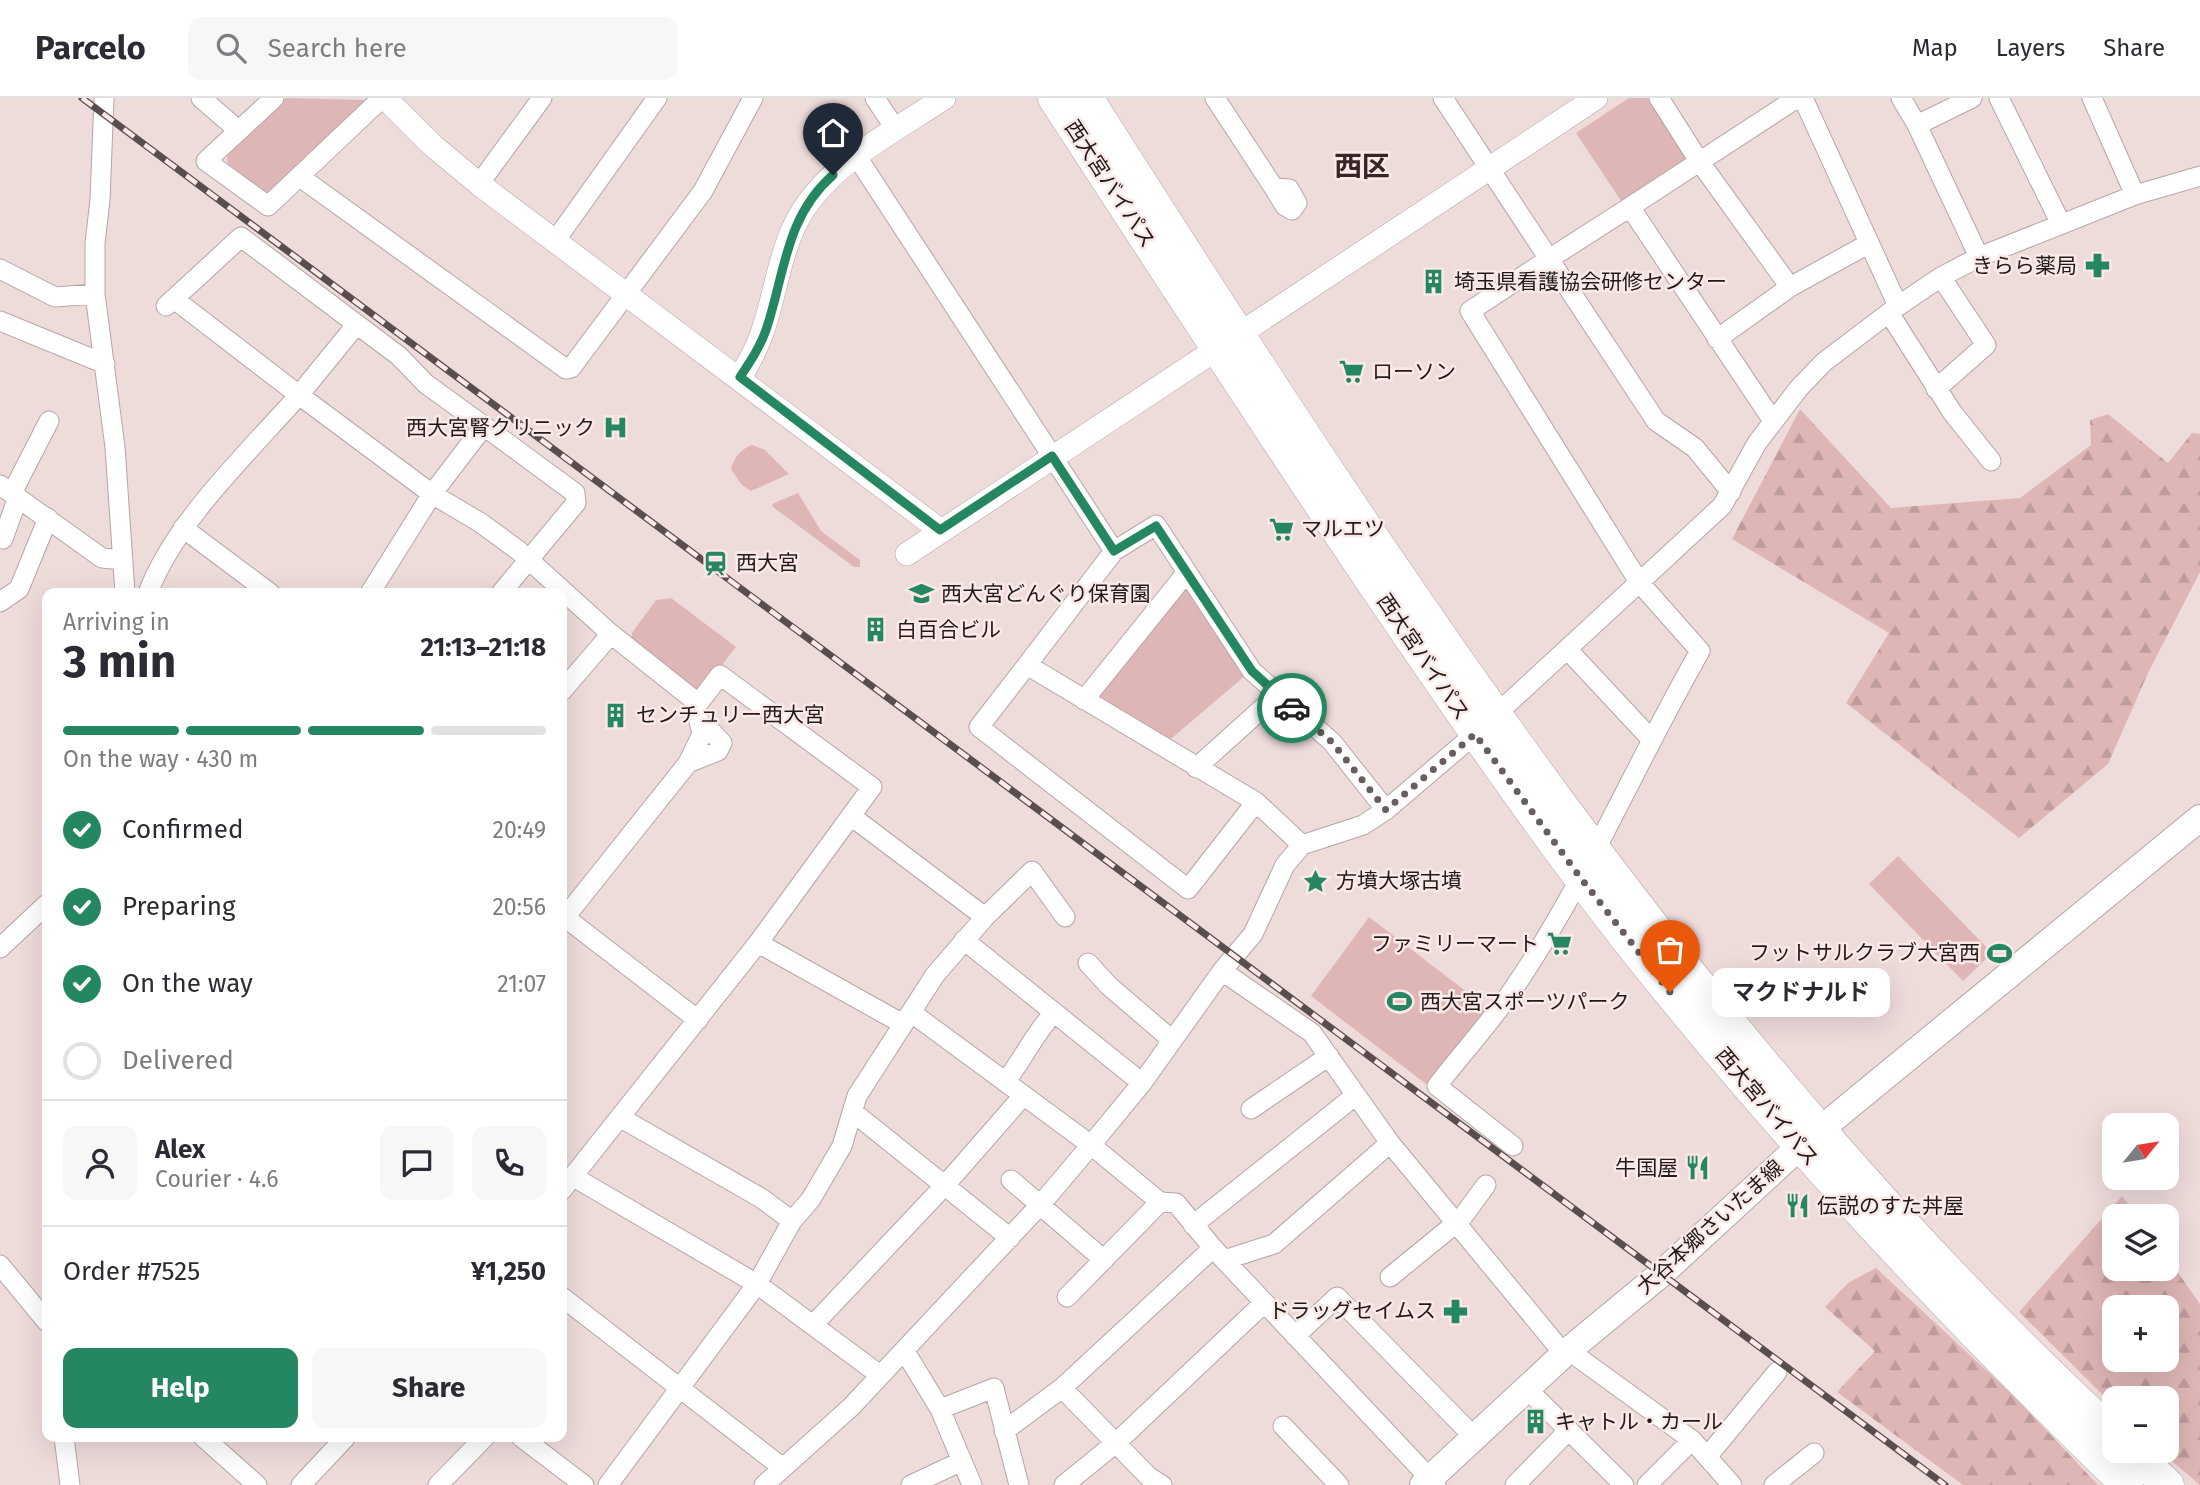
<!DOCTYPE html>
<meta charset="utf-8">
<style>
:root{--surface:#fff;--page:#f7f7f7;--text:#2b2b33;--muted:#7c7c81;--line:#e1e1e2;--accent:#248761}
body{margin:0;font-family:"Fira Sans","Noto Sans JP",sans-serif;background:var(--page);color:var(--text);height:100vh;display:flex;flex-direction:column;font-size:26px;white-space:nowrap}
*{box-sizing:border-box;margin:0}
p{font-size:23px;color:var(--muted)}
.icon{flex:none;width:38px;height:38px;fill:none;stroke:currentColor;stroke-width:2;stroke-linecap:round;stroke-linejoin:round}
.map{position:relative;flex:1;overflow:hidden}
.side{position:absolute;left:42px;top:490px;width:525px;height:854px;display:flex;flex-direction:column;background:var(--surface);border-radius:14px;box-shadow:0 7px 28px #0002}
.side>*{flex:none}
.needle{width:46px;rotate:60deg}
.controls{position:absolute;left:2102px;top:1015px;display:grid;gap:14px}
.controls a{display:grid;place-items:center;width:77px;height:77px;border-radius:14px;background:var(--surface);box-shadow:0 7px 28px #0002;font-size:35px}
.pin{position:absolute;display:grid;place-items:center;width:60px;height:60px;color:#fff;margin:-72px -30px;border-radius:50% 50% 50% 0;rotate:-45deg;box-shadow:0 0 7px #0007}
.pin .icon{rotate:45deg}
.courier{position:absolute;display:grid;place-items:center;width:70px;height:70px;margin:-35px;border:5px solid #248761;border-radius:50%;background:#fff;color:#222;box-shadow:0 2px 9px #0007}
.bubble{position:absolute;height:49px;border-radius:14px;background:var(--surface);box-shadow:0 7px 28px #0002;font-size:23px;font-weight:700;line-height:49px;text-align:center}
.headline em{font-style:normal;font-weight:700}
.headline div{display:flex;flex-direction:column-reverse}
.headline{display:flex;align-items:center;justify-content:space-between;height:119px;padding:0 21px}
h1{font-size:46px;font-weight:700;line-height:52px}
.bar{display:grid;grid-template-columns:repeat(4,1fr);gap:10px 7px;align-content:center;height:84px;padding:0 21px}
.bar i{height:9px;border-radius:5px;background:var(--line)}
.bar .selected{background:var(--accent)}
.bar p{grid-column:span 4}
.line{display:flex;align-items:center;gap:18px;padding:0 21px;border-top:2px solid var(--line)}
.line div{flex:1}
.round{display:grid;place-items:center;flex:none;width:74px;height:74px;border-radius:14px;background:var(--page)}
ol{padding:0 21px;list-style:none}
li{display:flex;align-items:center;gap:21px;height:77px}
li p{margin-inline-start:auto}
li .icon{padding:7px;border-radius:50%;background:var(--accent);color:#fff;stroke-width:4}
li:last-child{color:var(--muted)}
li i{width:38px;height:38px;border:4px solid var(--line);border-radius:50%}
.action{display:flex;gap:14px;margin-top:auto;padding:14px 21px}
.action a{flex:1;height:80px;border-radius:14px;background:var(--accent);color:#fff;font-size:28px;font-weight:700;line-height:80px;text-align:center}
.action a+a{background:var(--page);color:var(--text)}
header{display:flex;align-items:center;gap:42px;box-sizing:border-box;height:98px;padding:0 35px;background:var(--surface);border-bottom:2px solid var(--line)}
header strong{font-size:33px}
nav{display:flex;gap:38px;margin-inline-start:auto;font-size:24px}
.search{width:490px;height:63px;background:var(--page);display:flex;align-items:center;gap:18px;box-sizing:border-box;padding:0 24px;border-radius:14px;color:var(--muted);font-size:26px}
.map>svg:first-child{display:block}
.green{fill:#deb6b5}
.forest{fill:url(#forest-firs);fill-rule:evenodd}
.lines{fill:none;stroke-linecap:round;stroke-linejoin:round}
.minor-casing{stroke:#b6a5a5;stroke-width:21}
.tertiary-casing{stroke:#b6a5a5;stroke-width:24}
.secondary-casing{stroke:#b6a5a5;stroke-width:28}
.trunk-casing{stroke:#b6a5a5;stroke-width:33}
.minor{stroke:#fff;stroke-width:19}
.tertiary{stroke:#fff;stroke-width:23}
.secondary{stroke:#fff;stroke-width:26}
.trunk{stroke:#fff;stroke-width:32}
.rail-casing{stroke:#584e4e;stroke-width:7}
.rail{stroke:#fbe9e8;stroke-width:4.5;stroke-dasharray:13;stroke-linecap:butt}
.done{stroke:#685e5e;stroke-width:7;stroke-dasharray:0 12.6}
.route{stroke:#248761;stroke-width:9}
.labels{text-anchor:middle;stroke-width:5;stroke-linejoin:round;paint-order:stroke}
.street-label{font-size:21px;fill:#201a1a;stroke:#fbe9e8}
.poi-label{font-size:21px;fill:#201a1a;stroke:#fbe9e8;text-anchor:start}
.district-label{font-size:28px;font-weight:bold;fill:#342726;stroke:#fbe9e8}
</style>
<header>
<strong>Parcelo</strong>
<div class="search"><svg class="icon" aria-label="search" viewBox="0 0 24 24"><circle cx="10" cy="10" r="6"/><path d="M15 15l6 6"/></svg>Search here</div>
<nav><a>Map</a><a>Layers</a><a>Share</a></nav>
</header>
<div class="map">
<svg width="2200" height="1387" viewBox="0 0 2200 1387">
<defs>
<pattern id="forest-firs" width="22" height="20" patternUnits="userSpaceOnUse" patternTransform="scale(1.75)"><rect width="22" height="20" fill="#deb6b5"/><path d="M5 1l3.5 6h-7zM16 11l3.5 6h-7z" fill="#be9c9b"/></pattern>
</defs>
<rect width="100%" height="100%" fill="#eedcdb"/>
<path class="green" d="M 286,0 L 364,2 L 362,12 L 275,94 L 263,97 L 228,69 L 227,58 Z
M 1629,0 L 1652,0 L 1692,61 L 1623,106 L 1576,35 Z
M 752,347 L 765,352 L 789,376 L 751,393 L 741,386 L 731,371 C 734,359 741,351 752,347 Z
M 798,395 L 821,433 L 860,462 L 860,469 L 854,469 L 773,409 L 772,406 Z
M 1186,484 L 1247,576 L 1165,646 L 1098,601 L 1094,593 Z
M 671,500 L 736,549 L 701,594 L 692,592 L 631,544 L 632,535 L 656,502 Z
M 1898,758 L 1992,855 L 1963,883 L 1869,786 Z
M 1369,819 L 1489,911 L 1430,989 L 1311,898 Z"/>
<path class="forest" d="M 1800,311 L 1891,410 L 2020,400 L 2091,347 L 2090,322 L 2108,316 L 2168,365 L 2192,335 L 2200,336 L 2200,474 L 2148,575 L 2108,666 L 2019,740 L 1846,605 L 1889,535 L 1732,441 Z
M 2122,1098 L 2137,1118 L 2114,1118 L 2114,1171 L 2166,1171 L 2167,1159 L 2200,1206 L 2200,1387 L 2160,1353 L 2166,1353 L 2166,1300 L 2114,1300 L 2114,1308 L 2019,1214 ZM 2114,1209 L 2166,1209 L 2166,1262 L 2114,1262 Z
M 1876,1170 L 2015,1299 L 2098,1387 L 1963,1387 L 1837,1294 L 1875,1253 L 1825,1209 L 1848,1185 Z"/>
<g class="lines">
<defs>
<path id="minor" d="M 104,0 L 100,102 L 95,145 L 95,196 L 115,349 L 125,495
M 201,0 L 238,32
M 274,0 L 206,63 L 268,108 L 382,0
M 875,0 L 896,32
M 1215,0 L 1274,90 L 1289,91 L 1297,105 L 1292,112 L 1285,108 L 1274,90
M 1443,0 L 1549,161 L 1630,109 L 1773,323
M 1659,0 L 1699,63 L 1790,189
M 1803,0 L 1898,208
M 1901,0 L 1917,27 L 1979,159
M 1999,0 L 2061,126
M 2092,0 L 2135,97
M 1917,27 L 1972,0
M 857,59 L 1114,453 L 1156,427 L 1252,573 L 1332,644 L 1386,712
M 300,79 L 566,271 L 571,270 L 703,93 L 753,0
M 479,86 L 542,0
M 1630,109 L 1797,0
M 555,143 L 657,0
M 0,171 L 55,199 L 95,196
M 174,201 L 299,297 L 357,226
M 166,208 L 241,139 L 399,258 L 426,286 L 484,328
M 1889,215 L 1952,314 L 1991,363
M 0,223 L 105,266
M 1717,241 L 1790,189 L 1868,146
M 1936,291 L 1986,247 L 1941,179
M 0,387 L 102,460 L 123,462
M 12,395 L 49,323
M 183,430 L 270,495
M 3,441 L 18,399
M 1114,453 L 1027,567 L 1256,704 L 1302,747
M 148,495 C 175,423 248,355 299,297 L 432,396 L 481,425 L 519,453 L 611,536 L 694,602 L 701,602 L 720,577 L 872,689 L 758,845 L 562,1092
M 370,495 L 432,396 L 484,328 L 575,395 L 576,405 L 501,495
M 0,504 L 19,491 L 48,420
M 1567,551 L 1650,640
M 1027,567 L 979,629 L 1188,791 L 1256,704
M 562,593 L 611,536
M 694,602 L 702,636
M 1084,602 L 1187,474
M 1196,670 L 1277,597
M 851,718 L 985,819
M 562,817 L 698,922
M 562,823 L 688,665 L 702,636 L 712,634 L 722,645 L 718,653 L 688,665
M 964,842 L 1142,985
M 758,845 L 903,926
M 0,850 L 47,806
M 1088,865 L 1109,888 L 1172,942
M 1222,873 L 1312,935 L 1390,1045 L 1564,1256
M 912,915 L 1091,1047 L 1160,1104 L 1176,1105 L 1213,1150 L 1436,1387
M 1005,984 C 1023,962 1034,936 1053,916
M 1251,1011 L 1329,958
M 853,1014 L 1010,1140
M 621,1020 L 761,1100 L 792,1123
M 1513,1048 L 1437,988 C 1463,954 1493,922 1516,887 C 1587,782 1637,663 1700,553 L 1639,484 L 1470,213 L 1549,161 L 1656,323 L 1695,350 L 1731,394
M 572,1078 L 757,1186 L 880,1277
M 1011,1082 L 1104,1162
M 1193,1127 L 1356,997
M 1224,1162 L 1274,1146 L 1390,1045
M 0,1167 L 47,1224
M 1390,1179 L 1461,1121 L 1486,1087
M 562,1199 L 783,1370
M 1067,1199 L 1160,1104
M 813,1227 L 946,1086 L 1023,998
M 1295,1238 L 1337,1199 L 1475,1340
M 904,1252 L 940,1311 L 972,1387
M 1568,1252 L 1692,1342 L 1732,1387
M 1062,1290 L 1149,1379 L 1162,1387
M 1526,1290 L 1624,1387
M 940,1311 L 994,1290 L 1019,1387
M 1283,1328 L 1339,1387
M 1004,1333 L 1062,1290 L 1213,1150
M 64,1339 L 70,1387
M 203,1339 L 257,1387
M 521,1339 L 584,1387
M 1707,1359 L 1777,1274
M 301,1387 L 346,1339
M 438,1387 L 485,1339
M 608,1387 L 757,1186 L 792,1123 L 811,1101 L 842,1048 L 857,998 L 935,877 L 985,819 L 1032,773 L 1065,819
M 764,1387 L 851,1309 L 1041,1106 L 1091,1047 L 1142,985 L 1222,873 L 1253,836 L 1285,767 L 1302,747 L 1363,727 L 1386,712 L 1475,636 L 1722,408 L 1757,345 L 1799,290 L 1824,264 L 1898,208 L 1941,179 L 1979,159 L 2135,97 L 2200,78
M 911,1387 L 962,1363
M 1064,1387 L 1117,1344 L 1264,1205
M 1515,1387 L 1569,1332
M 1647,1387 L 1692,1342
M 1774,1387 L 1814,1355"/>
<path id="tertiary" d="M 385,0 L 432,47 L 479,86 L 940,432
M 740,279 C 773,229 770,190 790,138 C 815,72 889,37 944,0
M 907,456 L 1596,0"/>
<path id="secondary" d="M 1423,1387 L 1564,1256 L 1661,1176 L 1799,1049 L 2200,720"/>
<path id="trunk" d="M 1054,0 C 1165,171 1275,341 1389,509 C 1469,626 1549,743 1637,854 C 1788,1044 1952,1218 2127,1387
M 1087,0 C 1389,475 1699,953 2114,1337
M 2131,1353 L 2168,1387"/>
</defs>
<use href="#minor" class="minor-casing"/>
<use href="#tertiary" class="tertiary-casing"/>
<use href="#secondary" class="secondary-casing"/>
<use href="#trunk" class="trunk-casing"/>
<use href="#minor" class="minor"/>
<use href="#tertiary" class="tertiary"/>
<use href="#secondary" class="secondary"/>
<use href="#trunk" class="trunk"/>
<defs>
<path id="rail" d="M 82,0 L 1945,1387"/>
</defs>
<use href="#rail" class="rail-casing"/>
<use href="#rail" class="rail"/>
</g>
<g class="lines">
<path class="done" d="M 1292,610 L 1332,644 L 1386,712 L 1475,636 L 1580,779 L 1670,894"/>
<path class="route" d="M 833,77 C 785,119 785,176 766,232 C 760,249 750,264 740,279 L 940,432 L 1052,358 L 1114,453 L 1156,428 L 1252,573 L 1292,610"/>
</g>
<defs>
<symbol id="pharmacy-bare" viewBox="-9 -9 18 18"><path d="M-2-6h4v4h4v4h-4v4h-4v-4h-4v-4h4Z" fill="#248761" stroke="#fbe9e8" stroke-width="2.5" paint-order="stroke"/></symbol>
<symbol id="building-bare" viewBox="-9 -9 18 18"><path d="M-4-6H4V6H1V3H-1V6H-4ZM-2.5-4.3h1.7v1.8h-1.7ZM.8-4.3h1.7v1.8H.8ZM-2.5-1h1.7V.8h-1.7ZM.8-1h1.7V.8H.8Z" fill="#248761" stroke="#fbe9e8" stroke-width="2.5" paint-order="stroke"/></symbol>
<symbol id="supermarket-bare" viewBox="-9 -9 18 18"><path d="M-6-5.5h2.5l.6 2H6L4.5 2H-2.5L-4.4-4H-6ZM-1.5 3.2a1.3 1.3 0 1 0 .1 0ZM3 3.2a1.3 1.3 0 1 0 .1 0Z" fill="#248761" stroke="#fbe9e8" stroke-width="2.5" paint-order="stroke"/></symbol>
<symbol id="hospital-bare" viewBox="-9 -9 18 18"><path d="M-5-5h3v3.5h4V-5h3V5h-3V1.5h-4V5h-3Z" fill="#248761" stroke="#fbe9e8" stroke-width="2.5" paint-order="stroke"/></symbol>
<symbol id="station-bare" viewBox="-9 -9 18 18"><path d="M-3-6H3Q5-6 5-4V2Q5 4 3 4L4.5 6H3L1.5 4h-3L-3 6H-4.5L-3 4Q-5 4-5 2V-4Q-5-6-3-6ZM-3.5-4v3h7v-3ZM-3.5 1v1.5H-2V1ZM2 1v1.5H3.5V1Z" fill="#248761" stroke="#fbe9e8" stroke-width="2.5" paint-order="stroke"/></symbol>
<symbol id="school-bare" viewBox="-9 -9 18 18"><path d="M0-5L7-2L0 1L-7-2ZM-4 1L0 2.5L4 1V4Q0 6-4 4Z" fill="#248761" stroke="#fbe9e8" stroke-width="2.5" paint-order="stroke"/></symbol>
<symbol id="sight-bare" viewBox="-9 -9 18 18"><path d="M0-6L1.8-2.2L6-1.7L2.9 1.2L3.7 5.4L0 3.3L-3.7 5.4L-2.9 1.2L-6-1.7L-1.8-2.2Z" fill="#248761" stroke="#fbe9e8" stroke-width="2.5" paint-order="stroke"/></symbol>
<symbol id="stadium-bare" viewBox="-9 -9 18 18"><path d="M0-5a6.5 5 0 1 0 0 10a6.5 5 0 1 0 0-10ZM-3.5-1.8h7v3.6h-7Z" fill="#248761" stroke="#fbe9e8" stroke-width="2.5" paint-order="stroke"/></symbol>
<symbol id="restaurant-bare" viewBox="-9 -9 18 18"><path d="M-5-6h1v4h1v-4h1v4h1v-4h1v5L-1.5 .5V6h-2V.5L-5-1ZM5-6V6H3V1.5H1.5Q1.5-4 5-6Z" fill="#248761" stroke="#fbe9e8" stroke-width="2.5" paint-order="stroke"/></symbol>
</defs>
<g fill-rule="evenodd">
<use href="#pharmacy-bare" x="2080" y="150" width="35" height="35"/>
<use href="#building-bare" x="1416" y="166" width="35" height="35"/>
<use href="#supermarket-bare" x="1334" y="256" width="35" height="35"/>
<use href="#hospital-bare" x="598" y="312" width="35" height="35"/>
<use href="#supermarket-bare" x="1264" y="414" width="35" height="35"/>
<use href="#station-bare" x="698" y="448" width="35" height="35"/>
<use href="#school-bare" x="904" y="478" width="35" height="35"/>
<use href="#building-bare" x="858" y="514" width="35" height="35"/>
<use href="#building-bare" x="598" y="600" width="35" height="35"/>
<use href="#sight-bare" x="1298" y="766" width="35" height="35"/>
<use href="#supermarket-bare" x="1542" y="828" width="35" height="35"/>
<use href="#stadium-bare" x="1982" y="838" width="35" height="35"/>
<use href="#stadium-bare" x="1382" y="886" width="35" height="35"/>
<use href="#restaurant-bare" x="1680" y="1052" width="35" height="35"/>
<use href="#restaurant-bare" x="1780" y="1090" width="35" height="35"/>
<use href="#pharmacy-bare" x="1438" y="1196" width="35" height="35"/>
<use href="#building-bare" x="1518" y="1306" width="35" height="35"/>
</g>
<g class="labels">
<g class="street-label">
<text transform="translate(1110 86) rotate(57)" y="7">西大宮バイパス</text>
<text transform="translate(1423 559) rotate(56)" y="7">西大宮バイパス</text>
<text transform="translate(1767 1009) rotate(50)" y="7">西大宮バイパス</text>
<text transform="translate(1710 1129) rotate(-42)" y="7">大谷本郷さいたま線</text>
</g>
<g class="poi-label">
<text x="2077" y="175" text-anchor="end">きらら薬局</text>
<text x="1454" y="191">埼玉県看護協会研修センター</text>
<text x="1372" y="281">ローソン</text>
<text x="595" y="337" text-anchor="end">西大宮腎クリニック</text>
<text x="1301" y="438">マルエツ</text>
<text x="736" y="472">西大宮</text>
<text x="941" y="503">西大宮どんぐり保育園</text>
<text x="896" y="539">白百合ビル</text>
<text x="636" y="624">センチュリー西大宮</text>
<text x="1336" y="790">方墳大塚古墳</text>
<text x="1539" y="853" text-anchor="end">ファミリーマート</text>
<text x="1980" y="862" text-anchor="end">フットサルクラブ大宮西</text>
<text x="1420" y="911">西大宮スポーツパーク</text>
<text x="1678" y="1077" text-anchor="end">牛国屋</text>
<text x="1817" y="1115">伝説のすた丼屋</text>
<text x="1436" y="1220" text-anchor="end">ドラッグセイムス</text>
<text x="1555" y="1331">キャトル・カール</text>
</g>
<g class="district-label">
<text x="1362" y="78">西区</text>
</g>
</g>
</svg>
<div class="controls">
<a><svg class="needle" viewBox="-14 -14 28 28"><path d="M0-13l5 13h-10z" fill="#e53935"/><path d="M0 13l5-13h-10z" fill="#7c7c81"/></svg></a>
<a><svg class="icon" aria-label="layers" viewBox="0 0 24 24"><path d="M12 4l9 5-9 5-9-5zM3 14l9 5 9-5"/></svg></a>
<a>+</a>
<a>−</a>
</div>
<div class="pin" style="left:1670px;top:894px;background:#ea580c"><svg class="icon" aria-label="bag" viewBox="0 0 24 24"><path d="M5 8h14l-1 12H6zM9 8a3 3 0 0 1 6 0"/></svg></div>
<div class="pin" style="left:833px;top:77px;background:#1f2937"><svg class="icon" aria-label="home" viewBox="0 0 24 24"><path d="M3 11l9-7 9 7M6 9v11h12V9"/></svg></div>
<div class="courier" style="left:1292px;top:610px"><svg class="icon" aria-label="car" viewBox="0 0 24 24"><path d="M5 17H2v-5l4-1 3-4h7l3 4 3 1v5h-3M9 17h6M6 11h13"/><circle cx="7" cy="17" r="2"/><circle cx="17" cy="17" r="2"/></svg></div>
<div class="bubble" style="left:1712px;top:870px;width:178px">マクドナルド</div>
<section class="side">
<div class="headline"><div><h1>3 min</h1><p>Arriving in</p></div><em>21:13–21:18</em></div>
<div class="bar"><i class="selected"></i><i class="selected"></i><i class="selected"></i><i></i><p>On the way · 430 m</p></div>
<ol>
<li><svg class="icon" aria-label="check" viewBox="0 0 24 24"><path d="M5 12l5 5 9-10"/></svg>Confirmed<p>20:49</p></li>
<li><svg class="icon" aria-label="check" viewBox="0 0 24 24"><path d="M5 12l5 5 9-10"/></svg>Preparing<p>20:56</p></li>
<li><svg class="icon" aria-label="check" viewBox="0 0 24 24"><path d="M5 12l5 5 9-10"/></svg>On the way<p>21:07</p></li>
<li><i></i>Delivered</li>
</ol>
<div class="line" style="height:126px"><a class="round"><svg class="icon" aria-label="person" viewBox="0 0 24 24"><circle cx="12" cy="8" r="4"/><path d="M4 21q1-7 8-7t8 7"/></svg></a><div><b>Alex</b><p>Courier · 4.6</p></div><a class="round"><svg class="icon" aria-label="chat" viewBox="0 0 24 24"><path d="M4 5h16v11H9l-5 4z"/></svg></a><a class="round"><svg class="icon" aria-label="phone" viewBox="0 0 24 24"><path d="M5 4h4l2 5-3 2q2 4 5 5l2-3 5 2v4C11 20 4 13 5 4z"/></svg></a></div>
<div class="line" style="height:91px"><div>Order #7525</div><b>¥1,250</b></div>
<div class="action"><a>Help</a><a>Share</a></div>
</section>
</div>
